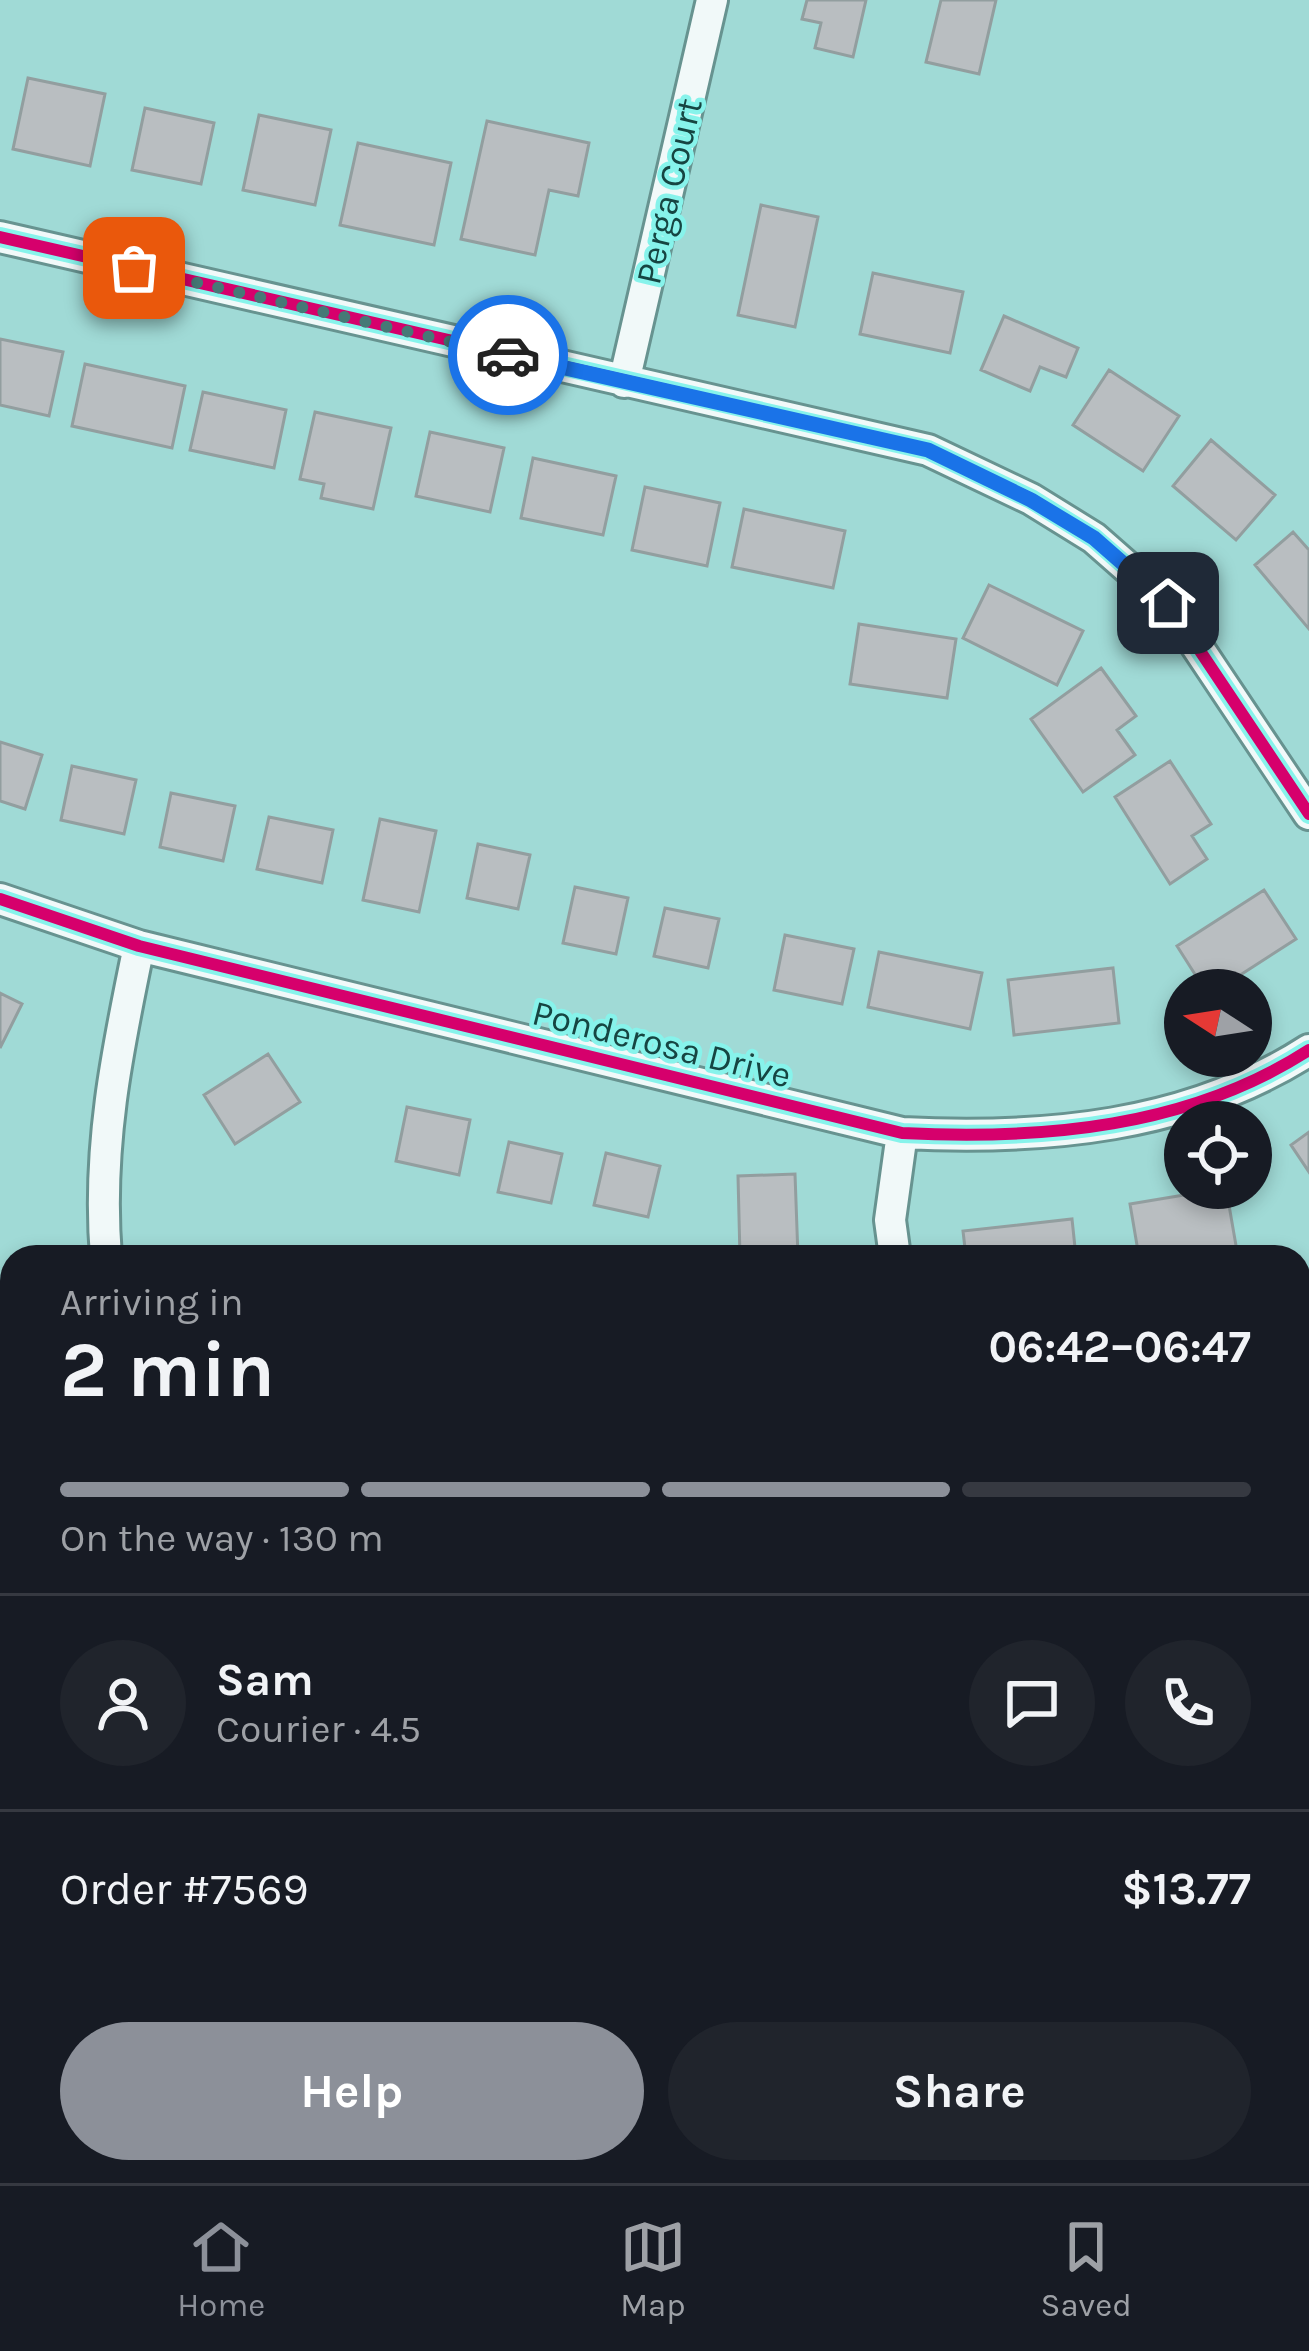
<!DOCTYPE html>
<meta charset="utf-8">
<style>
:root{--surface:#171b24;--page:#20242c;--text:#f1f3f6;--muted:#9ea1a6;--line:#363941;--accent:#8c9099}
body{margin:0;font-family:Karla,sans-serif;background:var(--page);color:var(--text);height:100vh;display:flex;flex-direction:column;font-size:45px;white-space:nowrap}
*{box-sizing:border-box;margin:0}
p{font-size:39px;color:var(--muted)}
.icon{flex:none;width:66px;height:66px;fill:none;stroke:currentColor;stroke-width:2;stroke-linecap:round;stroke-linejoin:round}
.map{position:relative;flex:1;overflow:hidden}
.sheet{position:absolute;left:0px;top:1245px;width:1311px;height:939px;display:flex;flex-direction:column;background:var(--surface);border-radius:36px 36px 0 0;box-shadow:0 6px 18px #0003}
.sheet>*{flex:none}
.needle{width:78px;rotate:282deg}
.buttons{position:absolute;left:1164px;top:969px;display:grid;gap:24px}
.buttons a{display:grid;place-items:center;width:108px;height:108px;border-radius:50%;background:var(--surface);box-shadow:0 6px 18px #0003;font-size:60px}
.pin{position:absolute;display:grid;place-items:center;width:102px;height:102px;color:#fff;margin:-51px;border-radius:24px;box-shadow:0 6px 18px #0006}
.courier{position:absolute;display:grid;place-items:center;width:120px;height:120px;margin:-60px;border:9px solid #1a73e8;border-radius:50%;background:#fff;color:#222;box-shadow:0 3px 15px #0007}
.head em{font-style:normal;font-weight:700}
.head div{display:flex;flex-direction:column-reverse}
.head{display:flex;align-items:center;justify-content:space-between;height:204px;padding:0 60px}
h1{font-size:78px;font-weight:700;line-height:90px}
.bar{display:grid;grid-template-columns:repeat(4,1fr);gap:18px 12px;align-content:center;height:144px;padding:0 60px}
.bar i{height:15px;border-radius:9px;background:var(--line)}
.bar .current{background:var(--accent)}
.bar p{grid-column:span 4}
.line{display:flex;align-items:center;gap:30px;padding:0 60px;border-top:3px solid var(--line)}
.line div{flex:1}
.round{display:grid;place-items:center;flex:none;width:126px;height:126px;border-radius:63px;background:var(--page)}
.action{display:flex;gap:24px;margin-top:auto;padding:24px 60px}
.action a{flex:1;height:138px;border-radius:72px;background:var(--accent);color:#fff;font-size:48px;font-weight:700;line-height:138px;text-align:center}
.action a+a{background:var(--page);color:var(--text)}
.tabs{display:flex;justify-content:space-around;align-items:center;height:168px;border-top:3px solid var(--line);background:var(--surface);font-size:33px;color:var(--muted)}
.tabs a{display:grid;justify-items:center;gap:6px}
.tabs .current{color:var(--accent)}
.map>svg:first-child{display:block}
.building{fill:#b9bec1;stroke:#929e9f;stroke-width:3}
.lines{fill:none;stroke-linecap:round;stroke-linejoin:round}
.street-casing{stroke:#679390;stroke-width:36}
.secondary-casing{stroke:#679390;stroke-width:48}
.street{stroke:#f1f9f9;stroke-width:30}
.secondary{stroke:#f1f9f9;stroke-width:42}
.cycleway-casing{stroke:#87f3eb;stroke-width:20}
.cycleway{stroke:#d6006c;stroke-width:12}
.done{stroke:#467976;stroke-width:12;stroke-dasharray:0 21.6}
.route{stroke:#1a73e8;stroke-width:15}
.labels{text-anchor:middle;stroke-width:9;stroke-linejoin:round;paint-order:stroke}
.street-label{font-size:36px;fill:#164542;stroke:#87f3eb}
</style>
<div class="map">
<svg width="1309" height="2183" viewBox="0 0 1309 2183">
<rect width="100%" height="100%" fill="#a0dad6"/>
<path class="building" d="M 807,0 L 866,0 L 853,57 L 815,48 L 821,23 L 802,19 Z
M 941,0 L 996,0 L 979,74 L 926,62 Z
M 28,78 L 105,94 L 90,166 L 13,149 Z
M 145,108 L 214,123 L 201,184 L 132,170 Z
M 259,115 L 331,130 L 315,205 L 243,190 Z
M 487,121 L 589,143 L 578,196 L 549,190 L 535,255 L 461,239 Z
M 358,143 L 451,163 L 434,245 L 340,225 Z
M 761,205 L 818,217 L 795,327 L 738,315 Z
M 873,273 L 963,292 L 950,353 L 860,334 Z
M 1004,316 L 1078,348 L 1066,377 L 1040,367 L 1030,391 L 981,370 Z
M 0,339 L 63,352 L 49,416 L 0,405 Z
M 85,364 L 185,386 L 172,448 L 72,426 Z
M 1109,370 L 1179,416 L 1143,471 L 1073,425 Z
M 203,392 L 286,410 L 274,468 L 190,450 Z
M 315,412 L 391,428 L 373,509 L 321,498 L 324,484 L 300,479 Z
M 430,432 L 504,448 L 490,512 L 416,496 Z
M 1211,440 L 1275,495 L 1236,540 L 1173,486 Z
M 533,458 L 616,476 L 603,535 L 521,518 Z
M 645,487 L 720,503 L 707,566 L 632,550 Z
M 744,509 L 845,531 L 833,588 L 732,567 Z
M 1293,532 L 1309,550 L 1309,629 L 1255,565 Z
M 989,585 L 1083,631 L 1057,685 L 963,638 Z
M 859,624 L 956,639 L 947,698 L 850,684 Z
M 1101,668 L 1136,716 L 1117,730 L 1135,755 L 1083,792 L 1031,719 Z
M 0,742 L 42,755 L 25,809 L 0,801 Z
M 1170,761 L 1211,824 L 1192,836 L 1207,859 L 1170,884 L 1115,797 Z
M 72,766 L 136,780 L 124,834 L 61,820 Z
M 171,793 L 235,806 L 223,861 L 160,847 Z
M 269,817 L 333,830 L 322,883 L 257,869 Z
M 380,819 L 436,831 L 419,912 L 363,900 Z
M 478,844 L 530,855 L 518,909 L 467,898 Z
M 575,887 L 628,898 L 616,954 L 563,943 Z
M 1264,890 L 1296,939 L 1217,990 L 1205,990 L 1177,946 Z
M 665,908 L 719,919 L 708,968 L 654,956 Z
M 785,935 L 854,949 L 842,1004 L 774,990 Z
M 879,952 L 982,973 L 970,1029 L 868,1007 Z
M 1113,968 L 1119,1023 L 1014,1035 L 1008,980 Z
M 0,993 L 22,1004 L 0,1048 Z
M 268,1054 L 300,1102 L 235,1144 L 204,1095 Z
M 407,1107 L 470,1120 L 459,1175 L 396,1161 Z
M 1309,1132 L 1309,1172 L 1291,1145 Z
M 509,1142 L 562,1154 L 551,1203 L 498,1192 Z
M 606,1153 L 660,1166 L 648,1217 L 594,1205 Z
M 795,1174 L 798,1257 L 740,1257 L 738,1176 Z
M 1226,1188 L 1238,1257 L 1179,1257 L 1178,1250 L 1139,1257 L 1130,1204 Z
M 1072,1219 L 1076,1257 L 966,1257 L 963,1231 Z
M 0,1473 L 12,1473 L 12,1550 L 0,1550 Z
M 1309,1484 L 1309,1551 L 1299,1556 L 1299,1490 Z
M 1299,1576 L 1309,1578 L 1309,1665 L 1299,1663 Z
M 0,1601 L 12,1601 L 12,1672 L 0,1672 Z
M 0,1713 L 12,1715 L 12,1801 L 0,1800 Z
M 0,1843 L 12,1845 L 12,1916 L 0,1913 Z
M 139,2172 L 209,2172 L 207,2183 L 136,2183 Z
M 665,2172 L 653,2183 L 542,2183 L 535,2173 Z"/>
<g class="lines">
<defs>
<path id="street" d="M 0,237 L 928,450 L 1031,499 L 1094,538 L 1168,603 L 1309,814
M 624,382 L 712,0
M 0,899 L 139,946 L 902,1133 C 1043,1140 1188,1128 1309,1050
M 106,1257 C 97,1149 117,1051 139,946
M 895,1257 L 890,1220 L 902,1133
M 54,2183 L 57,2172"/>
<path id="secondary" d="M 1299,1927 L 1309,1920
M 920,2183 L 936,2172"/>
</defs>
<use href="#street" class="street-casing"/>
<use href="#secondary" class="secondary-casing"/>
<use href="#street" class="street"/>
<use href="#secondary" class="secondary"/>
<defs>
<path id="cycleway" d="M 0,237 L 928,450 L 1031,499 L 1094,538 L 1168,603 L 1309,814
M 0,899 L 139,946 L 902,1133 C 1043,1140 1188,1128 1309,1050"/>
</defs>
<use href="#cycleway" class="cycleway-casing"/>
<use href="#cycleway" class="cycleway"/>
</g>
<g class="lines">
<path class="done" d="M 134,268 L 508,355"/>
<path class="route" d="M 508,355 L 928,450 L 1031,500 L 1094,538 L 1168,603"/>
</g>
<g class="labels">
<g class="street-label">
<text transform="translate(668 191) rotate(-77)" y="13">Perga Court</text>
<text transform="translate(662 1043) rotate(14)" y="13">Ponderosa Drive</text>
</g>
</g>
</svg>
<div class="buttons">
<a><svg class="needle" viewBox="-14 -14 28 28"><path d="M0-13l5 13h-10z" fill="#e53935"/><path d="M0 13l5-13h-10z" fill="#9ea1a6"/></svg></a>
<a><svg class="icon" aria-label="locate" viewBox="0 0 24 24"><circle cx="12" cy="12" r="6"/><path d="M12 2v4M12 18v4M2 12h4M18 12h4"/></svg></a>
</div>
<div class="pin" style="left:134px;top:268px;background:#ea580c"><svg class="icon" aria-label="bag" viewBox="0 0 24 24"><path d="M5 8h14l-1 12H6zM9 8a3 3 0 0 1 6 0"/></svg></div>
<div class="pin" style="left:1168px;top:603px;background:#1f2937"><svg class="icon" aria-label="home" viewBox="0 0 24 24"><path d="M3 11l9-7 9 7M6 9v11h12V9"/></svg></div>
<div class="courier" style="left:508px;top:355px"><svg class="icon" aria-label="car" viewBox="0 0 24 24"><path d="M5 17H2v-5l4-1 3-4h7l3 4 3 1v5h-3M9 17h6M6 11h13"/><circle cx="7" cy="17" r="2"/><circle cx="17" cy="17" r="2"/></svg></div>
<section class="sheet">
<div class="head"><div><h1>2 min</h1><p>Arriving in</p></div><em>06:42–06:47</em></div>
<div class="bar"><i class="current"></i><i class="current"></i><i class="current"></i><i></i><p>On the way · 130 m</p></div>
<div class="line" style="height:216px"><a class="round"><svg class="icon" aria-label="person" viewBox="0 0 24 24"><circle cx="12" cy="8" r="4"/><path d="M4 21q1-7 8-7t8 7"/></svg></a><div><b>Sam</b><p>Courier · 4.5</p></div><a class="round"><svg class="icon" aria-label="chat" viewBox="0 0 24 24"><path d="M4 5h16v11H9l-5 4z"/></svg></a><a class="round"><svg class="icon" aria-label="phone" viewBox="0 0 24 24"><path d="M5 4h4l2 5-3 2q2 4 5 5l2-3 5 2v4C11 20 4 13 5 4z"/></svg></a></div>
<div class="line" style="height:156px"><div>Order #7569</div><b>$13.77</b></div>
<div class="action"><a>Help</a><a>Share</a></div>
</section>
</div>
<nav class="tabs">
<a class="current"><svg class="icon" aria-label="home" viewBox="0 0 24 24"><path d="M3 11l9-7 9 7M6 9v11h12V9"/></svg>Home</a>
<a><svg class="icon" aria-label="map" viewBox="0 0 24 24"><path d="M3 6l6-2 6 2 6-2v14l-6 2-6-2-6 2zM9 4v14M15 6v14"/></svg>Map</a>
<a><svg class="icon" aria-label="saved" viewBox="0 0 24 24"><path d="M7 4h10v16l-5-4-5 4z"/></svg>Saved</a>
</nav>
